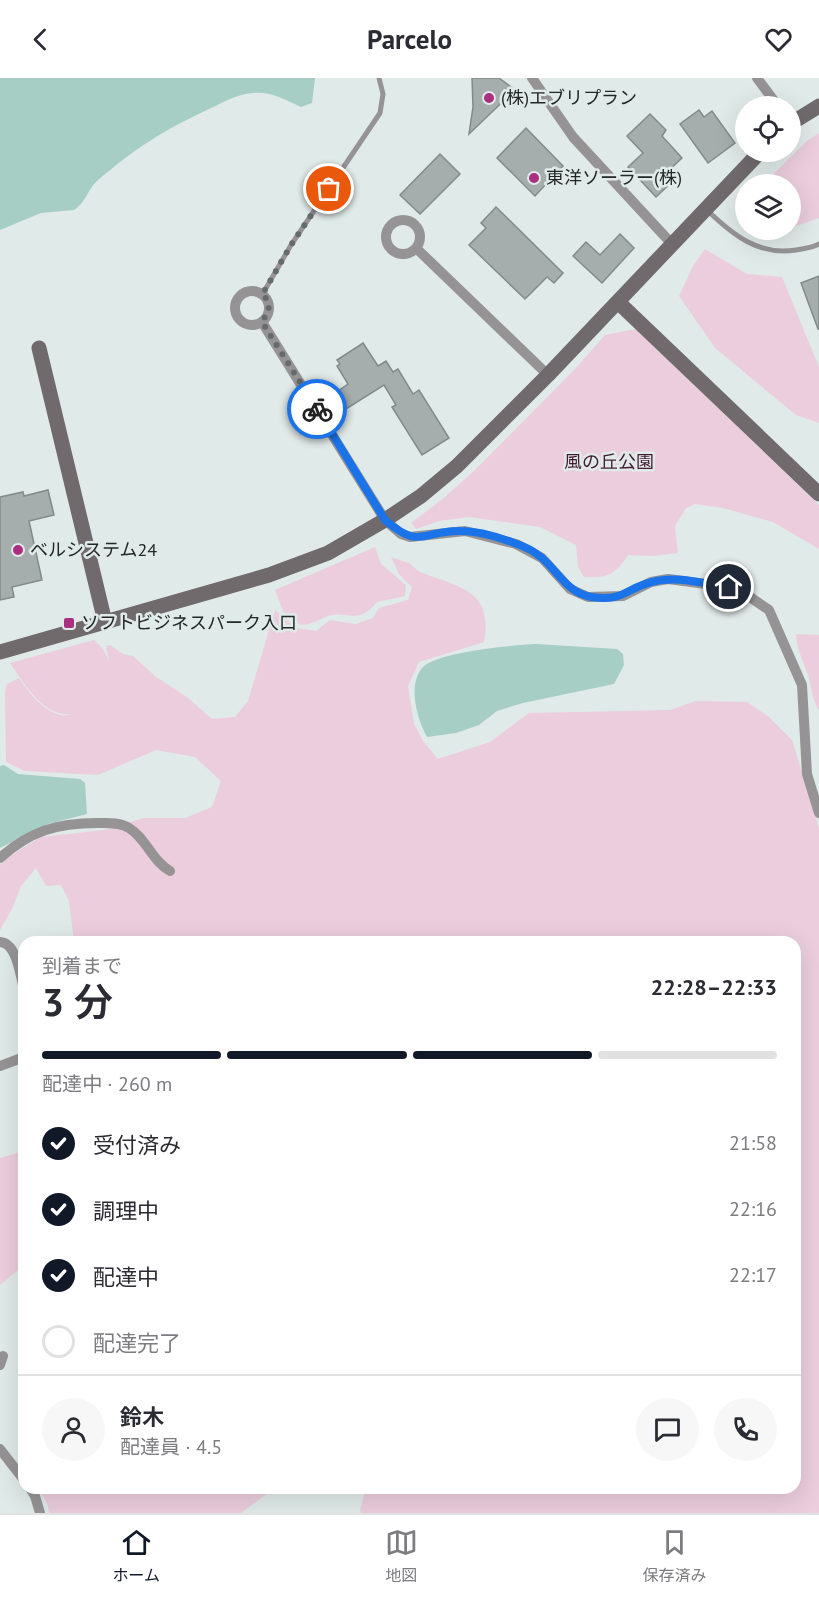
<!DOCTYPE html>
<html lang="ja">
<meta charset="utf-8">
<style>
:root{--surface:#fff;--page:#f7f7f7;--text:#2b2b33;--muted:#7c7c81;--line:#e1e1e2;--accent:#111827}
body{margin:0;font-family:"PT Sans","Noto Sans JP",sans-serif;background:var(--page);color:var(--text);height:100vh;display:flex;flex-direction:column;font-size:22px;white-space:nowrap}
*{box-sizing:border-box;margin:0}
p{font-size:20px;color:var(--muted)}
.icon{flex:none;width:33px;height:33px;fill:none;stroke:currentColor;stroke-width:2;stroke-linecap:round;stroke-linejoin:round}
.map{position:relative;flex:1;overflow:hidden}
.drawer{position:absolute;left:18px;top:858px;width:783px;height:558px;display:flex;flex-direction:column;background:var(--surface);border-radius:18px;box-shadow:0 6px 24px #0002}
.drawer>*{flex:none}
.fabs{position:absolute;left:735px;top:18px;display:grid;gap:12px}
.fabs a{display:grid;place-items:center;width:66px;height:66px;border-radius:50%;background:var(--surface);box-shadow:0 6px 24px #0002;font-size:30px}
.pin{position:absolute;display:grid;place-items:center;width:51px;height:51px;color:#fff;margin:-26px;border:3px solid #fff;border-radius:50%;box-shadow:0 2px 6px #0007}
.courier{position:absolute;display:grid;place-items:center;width:60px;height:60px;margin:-30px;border:4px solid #1a73e8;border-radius:50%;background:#fff;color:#222;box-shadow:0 2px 8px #0007}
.headline em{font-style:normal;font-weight:600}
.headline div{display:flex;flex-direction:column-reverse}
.headline{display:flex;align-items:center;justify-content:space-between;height:102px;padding:0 24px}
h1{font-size:39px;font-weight:600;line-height:45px}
.bar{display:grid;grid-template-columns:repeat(4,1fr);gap:9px 6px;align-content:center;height:72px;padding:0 24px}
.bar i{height:8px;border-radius:4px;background:var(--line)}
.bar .active{background:var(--accent)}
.bar p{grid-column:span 4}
.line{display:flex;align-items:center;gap:15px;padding:0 24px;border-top:2px solid var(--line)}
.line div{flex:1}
.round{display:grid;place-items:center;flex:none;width:63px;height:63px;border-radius:32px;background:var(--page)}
ol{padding:0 24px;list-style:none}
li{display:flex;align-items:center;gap:18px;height:66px}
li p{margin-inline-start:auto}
li .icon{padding:6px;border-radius:50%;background:var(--accent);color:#fff;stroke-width:4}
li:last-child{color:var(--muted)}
li i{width:33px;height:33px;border:3px solid var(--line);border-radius:50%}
header{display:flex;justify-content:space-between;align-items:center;height:78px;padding:0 24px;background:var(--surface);font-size:27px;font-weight:600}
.tab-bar{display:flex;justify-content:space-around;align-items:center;height:84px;border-top:2px solid var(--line);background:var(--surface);font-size:16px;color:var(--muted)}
.tab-bar a{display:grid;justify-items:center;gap:3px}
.tab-bar .active{color:var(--accent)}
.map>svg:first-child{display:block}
.green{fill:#ebcddd}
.water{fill:#a7cec5}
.building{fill:#a5aeac;stroke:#828b89;stroke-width:1.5}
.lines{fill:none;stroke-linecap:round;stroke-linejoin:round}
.lane{stroke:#969395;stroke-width:5}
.street{stroke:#969395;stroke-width:10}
.secondary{stroke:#706a6d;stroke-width:15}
.done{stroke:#656b6a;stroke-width:6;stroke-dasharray:0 10.8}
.route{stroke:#1a73e8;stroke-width:8}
.poi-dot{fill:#ab2f80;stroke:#e0eae8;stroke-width:2}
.labels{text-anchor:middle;stroke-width:5;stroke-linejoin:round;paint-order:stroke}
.poi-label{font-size:18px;fill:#232726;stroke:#e0eae8;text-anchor:start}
.park-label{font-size:18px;fill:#441a33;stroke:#e0eae8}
</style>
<header><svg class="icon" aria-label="back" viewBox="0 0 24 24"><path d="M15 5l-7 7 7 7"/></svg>Parcelo<svg class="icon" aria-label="heart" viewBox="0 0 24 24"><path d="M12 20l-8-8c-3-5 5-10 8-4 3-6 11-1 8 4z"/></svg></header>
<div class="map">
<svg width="819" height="1435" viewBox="0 0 819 1435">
<rect width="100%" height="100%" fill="#e0eae8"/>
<path class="green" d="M 819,55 L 819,140 L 791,150 L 790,106 L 763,106 L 807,63 Z
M 705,171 L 747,196 L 782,199 L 819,289 L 819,345 L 796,337 L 715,270 L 679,218 L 693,188 Z
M 636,251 L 819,427 L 819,471 L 773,444 L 723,430 L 695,426 L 686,430 L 675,448 L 678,475 L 652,478 L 628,477 C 615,497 608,500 584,499 L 578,489 L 576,467 L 540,449 L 469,439 L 439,443 L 416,451 L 411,445 L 444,420 L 475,392 L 575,291 L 605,257 Z
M 375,469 L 381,486 L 406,507 L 405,518 L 377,524 C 358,548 346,532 328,538 C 316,543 313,546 300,547 L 283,533 L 275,512 Z
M 391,479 C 396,481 403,483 409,485 C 414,489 418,494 425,496 C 463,510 493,514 484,564 L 419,584 L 408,608 L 414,646 L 423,663 L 438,681 L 490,664 L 529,635 L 670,632 L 696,623 L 747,624 L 769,639 L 792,662 L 819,750 L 819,1435 L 361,1435 L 360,1432 L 366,1410 L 795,1410 L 795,864 L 74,864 L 69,823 L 61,807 L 46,808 L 36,790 L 21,808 L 12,831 L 0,852 L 0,787 L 8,779 L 41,759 L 104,752 L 143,740 L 185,740 L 212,729 L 221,703 L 195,679 L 156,672 L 98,697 L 25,693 L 6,684 L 5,614 L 7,606 L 19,600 C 29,616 52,644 74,636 C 45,641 24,606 10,585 L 94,562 L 103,571 L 109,583 L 106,568 L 110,567 L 123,576 L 133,578 L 156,599 L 187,619 L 212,641 L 235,639 L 248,623 L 275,532 L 296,550 L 316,553 L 330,542 L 356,546 L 373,540 L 379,530 L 408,522 L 412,509 L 399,496 Z
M 796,556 L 819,557 L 819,632 C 811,620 812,607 807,594 C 802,581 797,571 796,556 Z
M 24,1073 L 24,1185 L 22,1189 L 0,1207 L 0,1080 Z
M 37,1410 L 275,1410 L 241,1435 L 49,1435 L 47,1425 Z"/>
<path class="water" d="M 0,0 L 315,0 L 312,25 L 301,29 C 286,22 270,13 253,15 C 236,16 220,26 205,33 C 162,53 133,72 97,103 C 88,111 85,126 74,132 L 41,135 L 0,152 Z
M 536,566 L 617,571 L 623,576 L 624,587 L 614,606 L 523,625 L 497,633 L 479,647 L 456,655 L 427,659 C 417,641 407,606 423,589 C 438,574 513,567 536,566 Z
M 4,687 L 18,696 L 80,701 L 85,705 L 87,736 L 48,746 L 0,770 L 0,688 Z"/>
<path class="building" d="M 472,0 L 499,0 L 515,12 L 469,56 L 473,29 Z
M 699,32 L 704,39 L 712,33 L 735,65 L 708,85 L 680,46 Z
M 650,36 L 666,52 L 662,58 L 682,80 L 665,96 L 672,104 L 656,119 L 628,89 L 643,75 L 627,58 Z
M 526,50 L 563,88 L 535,118 L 497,80 Z
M 440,76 L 460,96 L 420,136 L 400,117 Z
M 496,129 L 563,195 L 554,205 L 547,199 L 525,221 L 469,167 L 486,150 L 481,145 Z
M 620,156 L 634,170 L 602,205 L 573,178 L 586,164 L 600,177 Z
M 819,198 L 819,251 L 818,251 L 801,205 Z
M 363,265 L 378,288 L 386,283 L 393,294 L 398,291 L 413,316 L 419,312 L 449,360 L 422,377 L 392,329 L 396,327 L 384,307 L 338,336 L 328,320 L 348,306 L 337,288 L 340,286 L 337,282 Z
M 48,412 L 54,437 L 29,443 L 42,502 L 12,509 L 14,519 L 0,522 L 0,419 L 23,414 L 24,418 Z"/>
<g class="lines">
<path class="lane" d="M 708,133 C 733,157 759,178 796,172 C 804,171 812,170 819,166
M 262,217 L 291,167 L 380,35 L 383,16 L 379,0"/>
<path class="street" d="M 532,0 L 573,59 L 671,165
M 757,0 L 778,28
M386 159a17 17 0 1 1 34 0a17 17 0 1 1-34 0Z
M 416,170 L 548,297
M235 230a17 17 0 1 1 34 0a17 17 0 1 1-34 0Z
M 262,244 L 385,442 L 401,456 L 410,459 L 465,453 L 516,466 L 542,480 L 570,511 L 588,519 L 623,518 L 651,504 L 668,501 L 729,509 L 747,517 L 769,532 L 802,607 L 807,696 L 819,735
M 0,780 C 30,753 57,745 97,745 C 107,745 120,744 129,750 C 146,760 152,783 170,793
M 0,864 C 17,865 20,897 24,911
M 0,988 L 24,979
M 0,1287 L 3,1278
M 0,1371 L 24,1402
M 30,1410 L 35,1418 L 40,1435"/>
<path class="secondary" d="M 790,46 L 819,28
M 618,224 L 819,416
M 39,270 L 105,544
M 0,574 L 269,497 L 328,475 L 385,442 L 421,418 L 457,388 L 548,297 L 760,74"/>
</g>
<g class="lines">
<path class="done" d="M 317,331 L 262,244 L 269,232 L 267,221 L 262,217 L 291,167 L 329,111"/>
<path class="route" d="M 317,331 L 385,442 C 421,473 422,452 461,453 C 479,453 498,459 514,465 C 524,468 535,474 542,480 C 559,495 568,515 591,519 C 624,524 626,510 652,504 C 676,497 705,506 729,509"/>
</g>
<g class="poi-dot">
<circle cx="489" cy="20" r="6"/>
<circle cx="534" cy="100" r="6"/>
<circle cx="18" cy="472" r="6"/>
<rect x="63" y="539" width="12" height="12" rx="3"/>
</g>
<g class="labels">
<g class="poi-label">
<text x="501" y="26">(株)エブリプラン</text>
<text x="546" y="106">東洋ソーラー(株)</text>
<text x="30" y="478">ベルシステム24</text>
<text x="81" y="551">ソフトビジネスパーク入口</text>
</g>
<g class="park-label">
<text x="609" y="390">風の丘公園</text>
</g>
</g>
</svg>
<div class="fabs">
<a><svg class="icon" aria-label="locate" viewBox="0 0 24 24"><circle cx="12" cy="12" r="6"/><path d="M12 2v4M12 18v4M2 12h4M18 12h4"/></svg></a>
<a><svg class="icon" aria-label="layers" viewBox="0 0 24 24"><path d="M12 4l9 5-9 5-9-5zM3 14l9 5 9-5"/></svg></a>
</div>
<div class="pin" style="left:329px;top:111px;background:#ea580c"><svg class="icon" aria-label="bag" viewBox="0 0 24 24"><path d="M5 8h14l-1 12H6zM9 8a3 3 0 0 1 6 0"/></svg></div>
<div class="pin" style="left:729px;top:509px;background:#1f2937"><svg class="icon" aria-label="home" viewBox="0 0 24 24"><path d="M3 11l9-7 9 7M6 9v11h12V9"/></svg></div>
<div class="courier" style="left:317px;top:331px"><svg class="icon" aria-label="bike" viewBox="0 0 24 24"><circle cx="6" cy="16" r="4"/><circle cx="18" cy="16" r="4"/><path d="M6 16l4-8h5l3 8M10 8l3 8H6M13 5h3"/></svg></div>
<section class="drawer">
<div class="headline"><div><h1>3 分</h1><p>到着まで</p></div><em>22:28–22:33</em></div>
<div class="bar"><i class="active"></i><i class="active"></i><i class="active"></i><i></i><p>配達中 · 260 m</p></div>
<ol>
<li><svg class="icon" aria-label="check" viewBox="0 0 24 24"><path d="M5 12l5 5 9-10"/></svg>受付済み<p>21:58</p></li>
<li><svg class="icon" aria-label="check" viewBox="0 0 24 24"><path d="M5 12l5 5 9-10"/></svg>調理中<p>22:16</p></li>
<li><svg class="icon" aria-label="check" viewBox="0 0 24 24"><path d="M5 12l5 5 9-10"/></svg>配達中<p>22:17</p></li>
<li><i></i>配達完了</li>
</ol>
<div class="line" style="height:108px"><a class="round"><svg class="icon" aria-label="person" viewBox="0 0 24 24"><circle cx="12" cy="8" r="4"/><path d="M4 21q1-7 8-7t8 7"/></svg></a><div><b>鈴木</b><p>配達員 · 4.5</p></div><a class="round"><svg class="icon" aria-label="chat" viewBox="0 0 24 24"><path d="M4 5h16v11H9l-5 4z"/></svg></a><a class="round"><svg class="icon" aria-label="phone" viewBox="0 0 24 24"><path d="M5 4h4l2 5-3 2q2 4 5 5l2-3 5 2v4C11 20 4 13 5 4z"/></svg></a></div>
</section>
</div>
<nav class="tab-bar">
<a class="active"><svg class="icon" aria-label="home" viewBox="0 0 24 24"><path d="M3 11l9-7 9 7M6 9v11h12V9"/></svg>ホーム</a>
<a><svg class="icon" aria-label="map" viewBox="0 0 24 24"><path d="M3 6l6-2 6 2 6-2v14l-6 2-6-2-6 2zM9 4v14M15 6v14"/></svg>地図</a>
<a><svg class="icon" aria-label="saved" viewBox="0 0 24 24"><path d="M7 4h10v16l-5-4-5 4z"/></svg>保存済み</a>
</nav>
